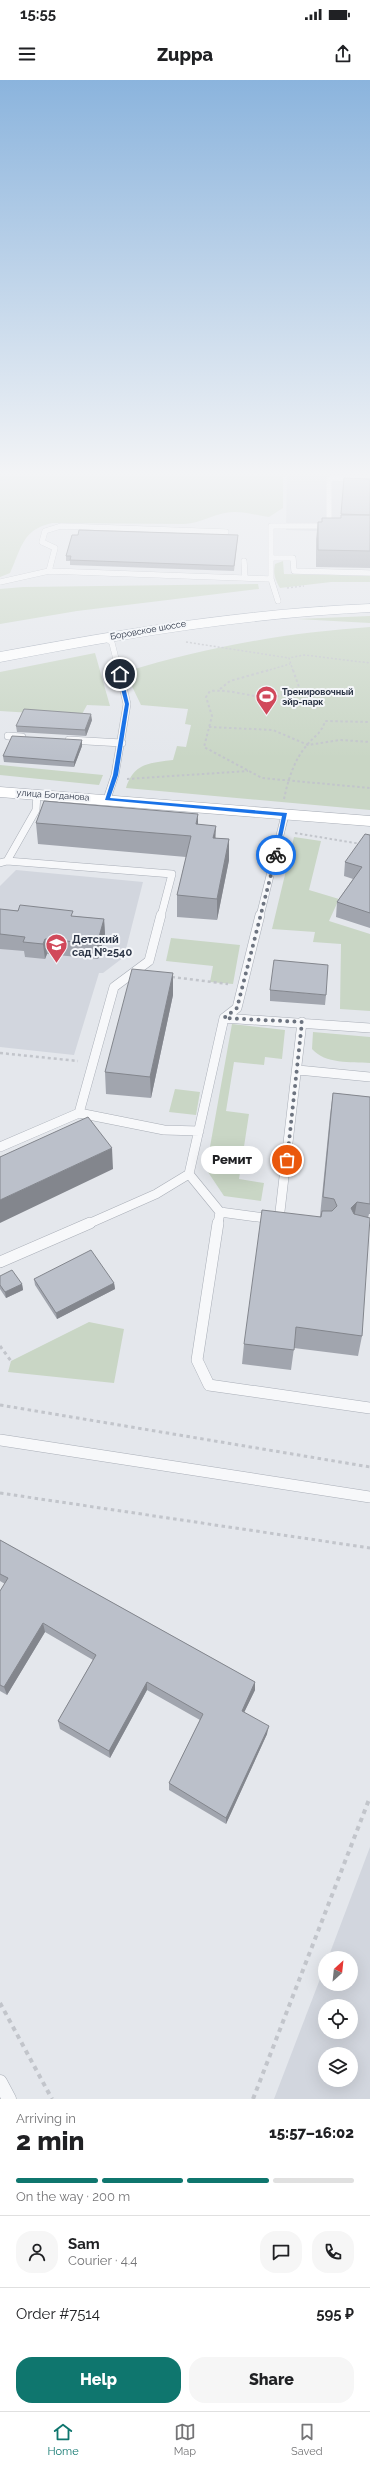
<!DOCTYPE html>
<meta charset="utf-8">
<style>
:root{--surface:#fff;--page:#f6f6f6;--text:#202124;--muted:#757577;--line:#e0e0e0;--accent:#0f766e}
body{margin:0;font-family:Raleway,sans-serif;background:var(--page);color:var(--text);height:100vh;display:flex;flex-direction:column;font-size:15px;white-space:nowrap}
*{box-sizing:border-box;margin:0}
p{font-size:13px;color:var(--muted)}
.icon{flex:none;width:22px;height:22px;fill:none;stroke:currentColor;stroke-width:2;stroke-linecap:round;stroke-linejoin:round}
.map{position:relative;height:2019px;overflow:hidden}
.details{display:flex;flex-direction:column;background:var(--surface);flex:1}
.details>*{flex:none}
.needle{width:26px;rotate:27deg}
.controls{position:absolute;left:318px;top:1871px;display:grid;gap:8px}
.controls a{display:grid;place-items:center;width:40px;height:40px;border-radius:50%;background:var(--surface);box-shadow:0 4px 16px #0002;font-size:20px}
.pin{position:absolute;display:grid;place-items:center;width:34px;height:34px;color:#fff;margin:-17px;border:2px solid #fff;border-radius:50%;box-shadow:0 1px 4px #0007}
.courier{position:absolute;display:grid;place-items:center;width:40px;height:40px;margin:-20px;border:3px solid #1a73e8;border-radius:50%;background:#fff;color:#222;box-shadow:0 1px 5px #0007}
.bubble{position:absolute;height:28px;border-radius:14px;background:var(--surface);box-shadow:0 4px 16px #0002;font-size:13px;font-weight:800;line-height:28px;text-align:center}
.headline em{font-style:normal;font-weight:800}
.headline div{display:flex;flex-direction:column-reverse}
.headline{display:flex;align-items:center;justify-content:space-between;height:68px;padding:0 16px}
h1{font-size:26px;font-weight:800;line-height:30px}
.bar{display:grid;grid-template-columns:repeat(4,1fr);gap:6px 4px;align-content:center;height:48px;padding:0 16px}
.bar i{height:5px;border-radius:3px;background:var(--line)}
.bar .on{background:var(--accent)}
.bar p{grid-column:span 4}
.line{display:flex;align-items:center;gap:10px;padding:0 16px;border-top:1px solid var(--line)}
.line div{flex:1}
.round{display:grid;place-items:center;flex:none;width:42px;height:42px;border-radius:16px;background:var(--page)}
.primary-button{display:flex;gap:8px;margin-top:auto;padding:8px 16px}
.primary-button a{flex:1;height:46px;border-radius:16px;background:var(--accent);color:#fff;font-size:16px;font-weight:800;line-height:46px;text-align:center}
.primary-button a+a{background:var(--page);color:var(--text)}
.status{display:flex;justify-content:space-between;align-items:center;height:28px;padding:0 20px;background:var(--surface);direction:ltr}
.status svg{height:11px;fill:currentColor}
header{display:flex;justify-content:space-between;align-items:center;height:52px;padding:0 16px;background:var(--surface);font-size:18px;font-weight:800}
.tab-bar{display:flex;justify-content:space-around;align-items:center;height:56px;border-top:1px solid var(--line);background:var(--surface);font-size:11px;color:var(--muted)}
.tab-bar a{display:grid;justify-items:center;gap:2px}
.tab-bar .on{color:var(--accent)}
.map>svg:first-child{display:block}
.built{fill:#d2d6de;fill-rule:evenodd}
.green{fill:#c9d6c5}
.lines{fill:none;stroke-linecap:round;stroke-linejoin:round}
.lane-far4-casing{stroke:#a9aeb7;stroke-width:6}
.lane-far3-casing{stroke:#a9aeb7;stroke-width:8}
.lane-far2-casing{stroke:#a9aeb7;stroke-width:10}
.lane-far1-casing{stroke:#a9aeb7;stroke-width:12}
.lane-casing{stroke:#a9aeb7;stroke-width:15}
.secondary-casing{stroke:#a9aeb7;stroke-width:1}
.primary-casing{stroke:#a3abb8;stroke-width:1}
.path-far4{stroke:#c2c5cb;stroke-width:1.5;stroke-dasharray:2 2;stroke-linecap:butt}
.path-far3{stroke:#c2c5cb;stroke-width:2;stroke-dasharray:2.5 2.5;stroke-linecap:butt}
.path-far2{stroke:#c2c5cb;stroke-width:2.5;stroke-dasharray:3 3;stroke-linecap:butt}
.path-far1{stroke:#c2c5cb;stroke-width:3;stroke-dasharray:3.5 3.5;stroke-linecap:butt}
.path{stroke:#c2c5cb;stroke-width:4;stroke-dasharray:4.5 4.5;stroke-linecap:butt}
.lane-far4{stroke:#f7f8fa;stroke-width:5.5}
.lane-far3{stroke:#f7f8fa;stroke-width:7}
.lane-far2{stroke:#f7f8fa;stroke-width:9}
.lane-far1{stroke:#f7f8fa;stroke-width:11}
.lane{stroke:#f7f8fa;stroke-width:14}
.secondary{fill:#fff;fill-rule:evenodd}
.primary{fill:#fff;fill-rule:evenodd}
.wall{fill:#a1a5ae}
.shaded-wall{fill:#83868d}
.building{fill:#bbc0ca;stroke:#83868d}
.route{fill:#1a73e8}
.done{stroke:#6c737f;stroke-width:4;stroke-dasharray:0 7.2}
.labels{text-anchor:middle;stroke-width:4;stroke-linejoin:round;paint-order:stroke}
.far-street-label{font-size:9px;fill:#2b3445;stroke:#f4f6f9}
.far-poi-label{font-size:9px;font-weight:bold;fill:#2b3445;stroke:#f4f6f9;text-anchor:start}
.poi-label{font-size:11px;font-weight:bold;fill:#2b3445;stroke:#f4f6f9;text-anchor:start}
</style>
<div class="status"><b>15:55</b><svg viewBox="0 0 49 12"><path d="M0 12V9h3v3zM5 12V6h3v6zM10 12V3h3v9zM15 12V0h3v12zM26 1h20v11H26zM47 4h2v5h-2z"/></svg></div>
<header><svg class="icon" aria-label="menu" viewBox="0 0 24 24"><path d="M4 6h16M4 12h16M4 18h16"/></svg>Zuppa<svg class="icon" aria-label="share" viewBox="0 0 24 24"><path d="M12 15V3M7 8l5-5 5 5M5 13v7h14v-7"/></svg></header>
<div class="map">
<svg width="370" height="2019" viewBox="0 0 370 2019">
<rect width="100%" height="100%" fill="#e4e7ec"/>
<path class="built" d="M 287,396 L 370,396 L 370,453 L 286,450 Z
M 16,790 L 143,802 L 124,877 L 103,893 L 99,893 L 74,975 L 0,967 L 0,806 Z
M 370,1767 L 370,2019 L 274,2019 L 325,1886 L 325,1904 L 351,1904 L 351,1878 L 328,1878 ZM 325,1926 L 351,1926 L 351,1952 L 325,1952 ZM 325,1974 L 351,1974 L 351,2000 L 325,2000 Z"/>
<path class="green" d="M 0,396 L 283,396 L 283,428 L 269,437 C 255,435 239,430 225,433 C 210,436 200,443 185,444 L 52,443 C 22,450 22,467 10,493 L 0,497 Z
M 283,481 L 284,494 L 370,496 L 370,502 L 331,502 L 280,508 C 275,499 273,494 275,484 Z
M 258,504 L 259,509 L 77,531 L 0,544 L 0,509 L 23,507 Z
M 370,536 L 370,543 L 297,539 Z
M 370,547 L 370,730 L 126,708 C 134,683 149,683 173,680 L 177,666 L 186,667 L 191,645 L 185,644 L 188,629 L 141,625 L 125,592 C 207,567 284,553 370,547 Z
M 95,573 L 110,626 L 87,625 L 81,636 L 0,631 L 0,592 Z
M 0,685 L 103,695 L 99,705 L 0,695 Z
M 294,757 L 321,761 L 309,810 L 339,819 L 329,841 L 370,854 L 370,931 L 340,929 L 341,864 L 313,862 L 315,852 L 272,849 Z
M 171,858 L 240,865 L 233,904 L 210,902 L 213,886 L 166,881 Z
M 232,944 L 285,950 L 282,979 L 265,977 L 264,985 L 234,982 L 226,1031 L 249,1034 L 239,1099 L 264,1103 L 261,1121 L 224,1116 L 206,1089 Z
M 313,952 L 370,957 L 370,983 C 351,982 325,984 312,969 Z
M 175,1009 L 200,1012 L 196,1035 L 169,1032 Z
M 89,1242 L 124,1249 L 114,1303 L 8,1292 L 11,1281 Z"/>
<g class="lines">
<defs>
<path id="lane-far4" d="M 329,446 L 329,399 L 370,397
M 272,478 L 293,478 L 294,491 L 370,493
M 244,481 L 245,498
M 49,491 L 55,468 L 42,462 L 45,451 L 61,446 L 226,452
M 0,502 L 49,491 L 271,499
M 278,521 L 271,499 L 271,446 L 329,446
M 106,558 L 112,563 L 119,591"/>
<path id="lane-far3" d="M 8,656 L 22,657
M 69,660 L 122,663
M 107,719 L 115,695 L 127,624 L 119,590
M 7,781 L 36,730 L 37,714
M 0,783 L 7,781 L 172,794 L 161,836
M 260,836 L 285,735"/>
<path id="lane-far2" d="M 161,835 L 149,881 L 114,907 L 79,1033 L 164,1050 L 199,1051
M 224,938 L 370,948
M 298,990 L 370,997
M 0,1067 L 79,1033
M 189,1094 L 220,1132 L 272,1139
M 282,1140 L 279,1140 L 302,942
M 88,1144 L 156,1114 L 189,1094 L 224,938 L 237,928 L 260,835
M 218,1144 L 220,1132"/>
<path id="lane-far1" d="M 218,1143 L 197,1280 L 209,1305 L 370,1328
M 0,1182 L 90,1143
M 0,1360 L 370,1417"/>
<path id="lane" d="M 0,2002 L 9,2019"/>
<path id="secondary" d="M 0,707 L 370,736 L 370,746 L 0,717 Z"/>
<path id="primary" d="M 370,524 L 370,532 C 245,538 123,558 0,582 L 0,572 C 123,549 245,529 370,524 Z"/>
</defs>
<use href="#lane-far4" class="lane-far4-casing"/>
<use href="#lane-far3" class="lane-far3-casing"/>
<use href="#lane-far2" class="lane-far2-casing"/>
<use href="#lane-far1" class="lane-far1-casing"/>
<use href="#lane" class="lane-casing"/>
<use href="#secondary" class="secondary-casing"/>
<use href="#primary" class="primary-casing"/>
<path class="path-far4" d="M 0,401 L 29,396
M 287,508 L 304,506
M 186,562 L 289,578
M 266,591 L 290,584
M 293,591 L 289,578 L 304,575 L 370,583"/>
<path class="path-far3" d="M 293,590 L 299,607 C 265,629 246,608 210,611 L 206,617 L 212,636 L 204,667 L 262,698 L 370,708
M 220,609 L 230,601 L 269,590
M 209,647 L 273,650 L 308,665 L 340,660 L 370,662
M 127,699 L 248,691
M 284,719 C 288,700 294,680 307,665 C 314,656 322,653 325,641 L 370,642
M 295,753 L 361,764"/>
<path class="path-far2" d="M 172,897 L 228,904
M 0,973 L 78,981"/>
<path class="path-far1" d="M 0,1266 L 11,1281
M 0,1325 L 370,1387
M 0,1413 L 370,1468"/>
<path class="path" d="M 0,1923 L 52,2019
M 253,2019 L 370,1717"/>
<use href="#lane-far4" class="lane-far4"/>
<use href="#lane-far3" class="lane-far3"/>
<use href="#lane-far2" class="lane-far2"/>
<use href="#lane-far1" class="lane-far1"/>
<use href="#lane" class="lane"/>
<use href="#secondary" class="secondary"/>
<use href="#primary" class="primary"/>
</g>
<path class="wall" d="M 344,398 L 370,399 L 370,488 L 316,487 L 316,459 L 318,442 L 322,442 L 322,438 L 341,438 Z
M 238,455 L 234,491 L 70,485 L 70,481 L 66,481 L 66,476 Z
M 92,640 L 86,656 L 17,652 L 16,646 Z
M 82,660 L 82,666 L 74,687 L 4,682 L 3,676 Z
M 36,743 L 198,744 L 216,758 L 229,759 L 229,780 L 217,840 L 177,837 L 177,815 L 186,777 L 38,764 Z
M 370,755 L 370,848 L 336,837 L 337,822 L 353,799 L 344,796 L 345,782 Z
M 0,829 L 104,839 L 105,854 L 98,879 L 47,874 L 45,879 L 25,877 L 24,871 L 0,869 Z
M 173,893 L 173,915 L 151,1018 L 106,1014 L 105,992 Z
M 270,910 L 326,915 L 325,925 L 270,921 Z
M 333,1013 L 370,1017 L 370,1134 L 369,1134 L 368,1138 L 362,1256 L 358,1276 L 294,1268 L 291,1290 L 242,1284 L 244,1264 L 320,1136 L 330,1035 Z
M 0,1196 L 22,1204 L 23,1210 L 6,1218 L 0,1209 Z
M 34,1199 L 114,1203 L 115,1209 L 57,1239 L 35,1205 Z
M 0,1460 L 255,1602 L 255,1610 L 244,1632 L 267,1654 L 226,1744 L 169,1710 L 169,1703 L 200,1640 L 147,1610 L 110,1678 L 60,1649 L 58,1641 L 93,1580 L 45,1552 L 7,1615 L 0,1611 L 0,1511 L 5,1504 L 0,1501 Z"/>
<path class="shaded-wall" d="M 91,634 L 92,640 L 86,656 L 85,650 Z
M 82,660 L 82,666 L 74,687 L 74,682 Z
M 198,734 L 198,756 L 196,744 Z
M 216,746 L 215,767 L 213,758 Z
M 229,759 L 229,780 L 217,840 L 217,819 Z
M 104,839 L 105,854 L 98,879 L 97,864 Z
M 45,859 L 47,874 L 45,879 L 43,864 Z
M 173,893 L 173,915 L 151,1018 L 150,997 Z
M 112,1068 L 113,1089 L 0,1143 L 0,1120 Z
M 357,1122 L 353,1143 L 351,1128 Z
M 114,1203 L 115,1209 L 57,1239 L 56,1233 Z
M 22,1204 L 23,1210 L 6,1218 L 5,1212 Z
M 43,1543 L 45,1552 L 7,1615 L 4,1607 Z
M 147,1602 L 147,1610 L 110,1678 L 109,1671 Z
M 255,1602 L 255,1610 L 241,1639 L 242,1631 Z
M 269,1646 L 267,1654 L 226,1744 L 226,1738 Z"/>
<path class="building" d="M 344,398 L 370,399 L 370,435 L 341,434 Z
M 341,435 L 370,435 L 370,471 L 318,470 L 318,442 L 322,442 L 322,438 L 341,438 Z
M 79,450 L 238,455 L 234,486 L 70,480 L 71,476 L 66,476 L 72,455 L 78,455 Z
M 24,629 L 91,634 L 85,650 L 16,646 Z
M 12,656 L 82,660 L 74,682 L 3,676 Z
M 44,721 L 198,734 L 196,744 L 216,746 L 213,758 L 229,759 L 217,819 L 177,815 L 191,756 L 36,743 Z
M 365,754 L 370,755 L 370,833 L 337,822 L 362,787 L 345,782 Z
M 20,825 L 73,831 L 71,836 L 104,839 L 97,864 L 45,859 L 43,864 L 23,862 L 25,857 L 0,854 L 0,829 L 18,831 Z
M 274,880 L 328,885 L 326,915 L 270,910 Z
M 132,889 L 173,893 L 150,997 L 105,992 Z
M 333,1013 L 370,1017 L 370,1124 L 357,1122 L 351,1128 L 354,1134 L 370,1138 L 362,1256 L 296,1247 L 294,1270 L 244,1264 L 262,1130 L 321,1137 L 322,1131 L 332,1131 L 337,1126 L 334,1119 L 323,1117 Z
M 88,1037 L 112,1068 L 0,1120 L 0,1077 Z
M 91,1170 L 114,1203 L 56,1233 L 34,1199 Z
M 12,1190 L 22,1204 L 5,1212 L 0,1205 L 0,1196 Z
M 0,1460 L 255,1602 L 242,1631 L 269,1646 L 226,1738 L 169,1703 L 203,1634 L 147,1602 L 109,1671 L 58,1641 L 96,1575 L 43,1543 L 4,1607 L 0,1605 L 0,1511 L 8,1498 L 0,1494 Z"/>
<linearGradient id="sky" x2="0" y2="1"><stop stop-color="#8bb4dd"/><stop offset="0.58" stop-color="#f3f4f6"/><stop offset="1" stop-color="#f3f4f6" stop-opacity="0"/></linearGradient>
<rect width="370" height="678" fill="url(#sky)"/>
<path class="route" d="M 120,592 L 122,594 L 129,624 L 118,695 L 110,718 L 287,733 L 278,777 L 274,775 L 282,736 L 105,720 L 113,695 L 125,624 L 117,594 Z"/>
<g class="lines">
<path class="done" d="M 276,775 L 237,928 L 224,938 L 302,942 L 287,1080"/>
</g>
<defs>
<symbol id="stadium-pin" viewBox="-11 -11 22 30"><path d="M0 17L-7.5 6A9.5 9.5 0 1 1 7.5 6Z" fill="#d1495b" stroke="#f4f6f9"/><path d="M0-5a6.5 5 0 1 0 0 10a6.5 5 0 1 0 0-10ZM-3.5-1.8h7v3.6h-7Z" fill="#fff"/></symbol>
<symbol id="school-pin" viewBox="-11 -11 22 30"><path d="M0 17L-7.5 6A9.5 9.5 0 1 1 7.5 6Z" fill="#d1495b" stroke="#f4f6f9"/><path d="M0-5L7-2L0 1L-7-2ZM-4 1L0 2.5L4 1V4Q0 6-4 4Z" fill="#fff"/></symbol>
</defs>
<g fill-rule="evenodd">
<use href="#stadium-pin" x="254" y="604" width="25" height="34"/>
<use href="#school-pin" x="44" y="852" width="25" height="34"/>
</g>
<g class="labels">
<g class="far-street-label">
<text transform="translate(148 550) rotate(-10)" y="3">Боровское шоссе</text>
<text transform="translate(53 715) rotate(4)" y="3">улица Богданова</text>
</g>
<g class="far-poi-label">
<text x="282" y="615">Тренировочный<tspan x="282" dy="10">эйр-парк</tspan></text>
</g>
<g class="poi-label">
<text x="72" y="863">Детский<tspan x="72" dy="13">сад №2540</tspan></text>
</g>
</g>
</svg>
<div class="controls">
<a><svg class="needle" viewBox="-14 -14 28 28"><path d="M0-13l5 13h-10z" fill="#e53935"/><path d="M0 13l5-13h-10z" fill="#757577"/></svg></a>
<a><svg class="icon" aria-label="locate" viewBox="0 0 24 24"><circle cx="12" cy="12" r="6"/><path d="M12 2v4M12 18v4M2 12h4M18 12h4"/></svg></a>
<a><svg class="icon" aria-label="layers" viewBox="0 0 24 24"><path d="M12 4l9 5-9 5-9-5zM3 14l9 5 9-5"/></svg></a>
</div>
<div class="pin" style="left:287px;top:1080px;background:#ea580c"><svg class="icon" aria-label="bag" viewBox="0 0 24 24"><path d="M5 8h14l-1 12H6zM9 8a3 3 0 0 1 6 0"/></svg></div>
<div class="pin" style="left:120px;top:594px;background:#1f2937"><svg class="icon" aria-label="home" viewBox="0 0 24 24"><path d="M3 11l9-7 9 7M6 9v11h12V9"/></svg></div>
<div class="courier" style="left:276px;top:775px"><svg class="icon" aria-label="bike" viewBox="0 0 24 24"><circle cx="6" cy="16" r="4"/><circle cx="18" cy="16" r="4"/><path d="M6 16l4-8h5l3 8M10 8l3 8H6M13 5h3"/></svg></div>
<div class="bubble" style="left:201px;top:1066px;width:62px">Ремит</div>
</div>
<section class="details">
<div class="headline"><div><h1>2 min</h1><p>Arriving in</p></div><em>15:57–16:02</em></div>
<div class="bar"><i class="on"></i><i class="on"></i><i class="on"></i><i></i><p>On the way · 200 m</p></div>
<div class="line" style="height:72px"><a class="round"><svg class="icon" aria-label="person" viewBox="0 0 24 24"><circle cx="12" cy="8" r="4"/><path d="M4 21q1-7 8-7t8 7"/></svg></a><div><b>Sam</b><p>Courier · 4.4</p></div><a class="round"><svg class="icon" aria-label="chat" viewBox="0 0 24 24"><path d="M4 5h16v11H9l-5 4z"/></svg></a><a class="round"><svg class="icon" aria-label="phone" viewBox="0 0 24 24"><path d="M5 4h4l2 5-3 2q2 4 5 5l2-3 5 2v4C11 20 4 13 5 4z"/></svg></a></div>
<div class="line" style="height:52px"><div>Order #7514</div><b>595 ₽</b></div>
<div class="primary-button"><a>Help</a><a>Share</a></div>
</section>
<nav class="tab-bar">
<a class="on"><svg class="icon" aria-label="home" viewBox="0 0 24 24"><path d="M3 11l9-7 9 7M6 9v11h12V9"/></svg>Home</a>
<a><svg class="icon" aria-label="map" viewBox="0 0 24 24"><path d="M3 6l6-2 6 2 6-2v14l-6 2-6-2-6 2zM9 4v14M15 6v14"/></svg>Map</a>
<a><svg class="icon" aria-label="saved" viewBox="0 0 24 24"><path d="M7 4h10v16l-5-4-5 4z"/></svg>Saved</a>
</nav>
